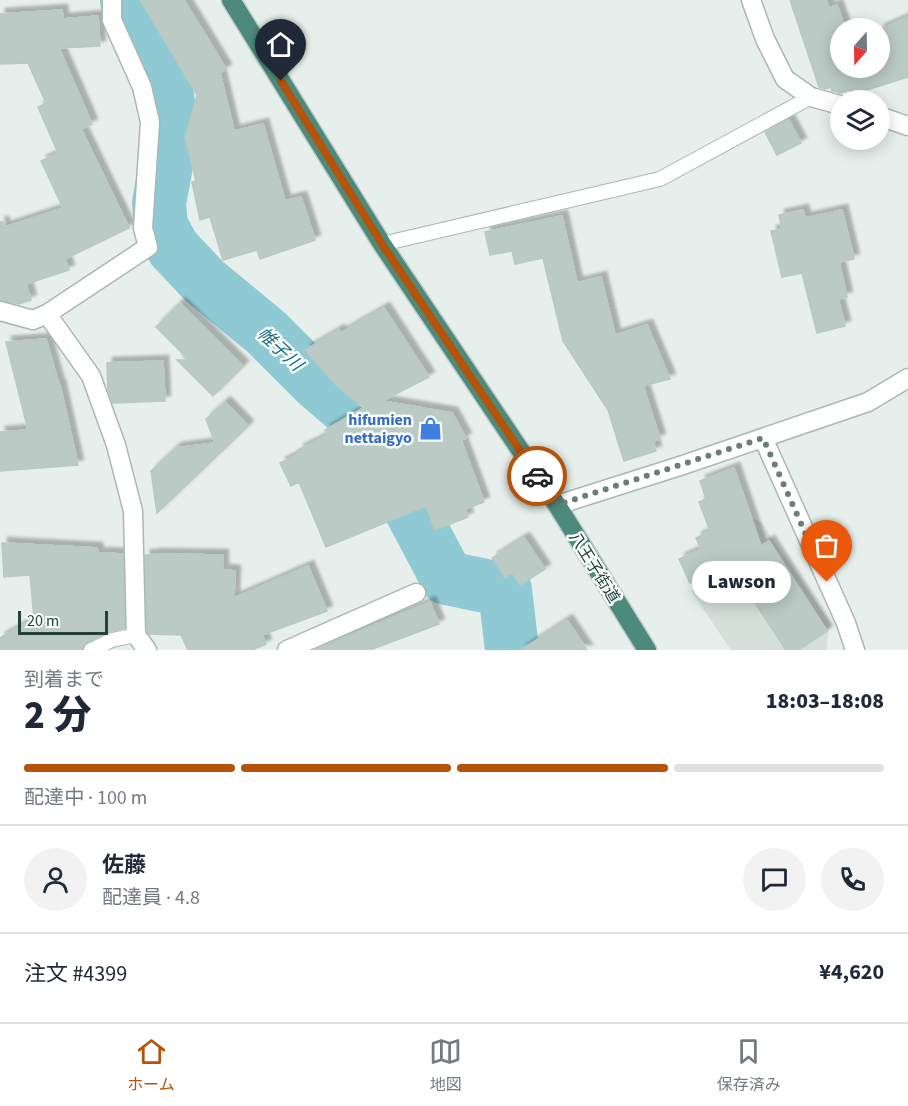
<!DOCTYPE html>
<html lang="ja">
<meta charset="utf-8">
<style>
:root{--surface:#fff;--page:#f2f2f3;--text:#1f2937;--muted:#747a83;--line:#e0e1e3;--accent:#b45309}
body{margin:0;font-family:"Source Sans 3","Noto Sans JP",sans-serif;background:var(--page);color:var(--text);height:100vh;display:flex;flex-direction:column;font-size:22px;white-space:nowrap}
*{box-sizing:border-box;margin:0}
p{font-size:20px;color:var(--muted)}
.icon{flex:none;width:33px;height:33px;fill:none;stroke:currentColor;stroke-width:2;stroke-linecap:round;stroke-linejoin:round}
.map{position:relative;height:650px;overflow:hidden}
.details{display:flex;flex-direction:column;background:var(--surface);flex:1}
.details>*{flex:none}
.needle{width:39px;rotate:200deg}
.tools{position:absolute;left:830px;top:18px;display:grid;gap:12px}
.tools a{display:grid;place-items:center;width:60px;height:60px;border-radius:50%;background:var(--surface);box-shadow:0 3px 15px #0003;font-size:30px}
.scale{position:absolute;left:18px;bottom:15px;width:90px;box-sizing:border-box;padding-left:6px;border:3px solid #24423a;border-top:0;font-size:16px;line-height:21px;white-space:nowrap;color:#24423a;-webkit-text-stroke:4px #f7fbf9;paint-order:stroke}
.pin{position:absolute;display:grid;place-items:center;width:51px;height:51px;color:#fff;margin:-62px -26px;border-radius:50% 50% 50% 0;rotate:-45deg;box-shadow:0 0 6px #0007}
.pin .icon{rotate:45deg}
.courier{position:absolute;display:grid;place-items:center;width:60px;height:60px;margin:-30px;border:4px solid #b45309;border-radius:50%;background:#fff;color:#222;box-shadow:0 2px 8px #0007}
.bubble{position:absolute;height:42px;border-radius:21px;background:var(--surface);box-shadow:0 3px 15px #0003;font-size:20px;font-weight:800;line-height:42px;text-align:center}
.headline em{font-style:normal;font-weight:800}
.headline div{display:flex;flex-direction:column-reverse}
.headline{display:flex;align-items:center;justify-content:space-between;height:102px;padding:0 24px}
h1{font-size:39px;font-weight:800;line-height:45px}
.bar{display:grid;grid-template-columns:repeat(4,1fr);gap:9px 6px;align-content:center;height:72px;padding:0 24px}
.bar i{height:8px;border-radius:4px;background:var(--line)}
.bar .active{background:var(--accent)}
.bar p{grid-column:span 4}
.line{display:flex;align-items:center;gap:15px;padding:0 24px;border-top:2px solid var(--line)}
.line div{flex:1}
.round{display:grid;place-items:center;flex:none;width:63px;height:63px;border-radius:32px;background:var(--page)}
.tab-bar{display:flex;justify-content:space-around;align-items:center;height:84px;border-top:2px solid var(--line);background:var(--surface);font-size:16px;color:var(--muted)}
.tab-bar a{display:grid;justify-items:center;gap:3px}
.tab-bar .active{color:var(--accent)}
.map>svg:first-child{display:block}
.built{fill:#d4dfda}
.lines{fill:none;stroke-linecap:round;stroke-linejoin:round}
.river{stroke:#8ec9d4;stroke-width:54}
.building{fill:#bbcac4;stroke:#b8c9c2;stroke-width:1.5;filter:url(#shadow)}
.service-casing{stroke:#a8b8b2;stroke-width:16}
.minor-casing{stroke:#a8b8b2;stroke-width:21}
.trunk-casing{stroke:#c2cac8;stroke-width:21}
.service{stroke:#fff;stroke-width:14}
.minor{stroke:#fff;stroke-width:18}
.trunk{stroke:#4c8a7c;stroke-width:18}
.done{stroke:#687f78;stroke-width:6;stroke-dasharray:0 10.8}
.route{stroke:#b45309;stroke-width:8}
.labels{text-anchor:middle;stroke-width:5;stroke-linejoin:round;paint-order:stroke}
.shop-label{font-size:16px;font-weight:bold;fill:#366cbe;stroke:#f7fbf9;text-anchor:end}
.street-label{font-size:16px;fill:#24423a;stroke:#f7fbf9}
.water-label{font-size:18px;font-style:italic;fill:#1c6f80;stroke:#f7fbf9}
</style>
<div class="map">
<svg width="908" height="650" viewBox="0 0 908 650">
<defs>
<filter id="shadow"><feDropShadow dx="5.5" dy="-5.5" stdDeviation="1.5" flood-color="#0004"/></filter>
</defs>
<rect width="100%" height="100%" fill="#e6efeb"/>
<path class="built" d="M 749,517 L 761,522 L 830,623 L 827,640 L 827,650 L 731,650 L 691,591 L 746,559 Z"/>
<g class="lines">
<path class="river" d="M 127,0 L 135,25 L 166,88 L 172,133 L 159,203 L 161,226 L 173,248 L 204,281 L 267,333 L 318,384 L 366,425 L 447,578 L 505,590 L 512,650"/>
</g>
<path class="building" d="M 140,0 L 184,0 L 226,69 L 220,73 L 234,131 L 263,124 L 285,201 L 301,197 L 315,240 L 260,259 L 257,250 L 223,260 L 210,217 L 200,220 L 192,182 L 196,181 L 185,138 L 197,95 Z
M 790,0 L 826,0 L 829,8 L 837,5 L 845,28 L 840,28 L 840,68 L 879,68 L 879,30 L 908,17 L 908,77 L 851,95 L 850,90 L 840,93 L 836,91 L 832,91 L 831,87 L 825,89 L 819,87 Z
M 62,10 L 63,19 L 98,16 L 100,46 L 59,48 L 92,124 L 81,129 L 129,228 L 65,259 L 69,270 L 26,284 L 31,300 L 19,304 L 0,300 L 0,222 L 3,222 L 5,227 L 63,208 L 41,161 L 58,153 L 38,107 L 46,103 L 28,63 L 0,64 L 0,14 Z
M 789,120 L 801,143 L 777,155 L 765,132 Z
M 803,210 L 805,218 L 842,210 L 854,259 L 839,262 L 847,297 L 838,299 L 845,326 L 817,333 L 802,273 L 782,277 L 771,231 L 782,229 L 779,215 Z
M 562,216 L 577,283 L 601,277 L 615,335 L 647,325 L 670,379 L 643,386 L 660,439 L 653,441 L 656,451 L 624,461 L 608,410 L 563,341 L 543,258 L 515,264 L 512,251 L 490,255 L 485,232 Z
M 180,303 L 243,366 L 213,396 L 177,360 L 189,360 L 156,327 Z
M 384,308 L 429,377 L 382,401 L 452,413 L 466,438 L 461,440 L 484,502 L 465,509 L 468,517 L 435,530 L 426,506 L 326,547 L 299,482 L 291,486 L 280,463 L 300,453 L 298,450 L 328,435 L 325,430 L 363,408 L 335,384 L 305,350 L 339,330 L 341,333 Z
M 46,339 L 59,385 L 60,385 L 78,465 L 0,471 L 0,432 L 28,430 L 6,342 Z
M 163,361 L 165,401 L 113,403 L 108,390 L 107,363 Z
M 225,402 L 248,426 L 157,513 L 151,471 L 176,448 L 215,443 L 206,419 Z
M 734,468 L 761,546 L 769,541 L 827,631 L 798,650 L 786,650 L 730,565 L 690,583 L 679,559 L 701,549 L 696,538 L 710,531 L 699,502 L 706,499 L 700,481 Z
M 524,538 L 545,569 L 520,585 L 512,573 L 505,578 L 492,558 Z
M 2,543 L 97,548 L 98,553 L 123,554 L 125,628 L 108,632 L 87,642 L 82,650 L 0,650 L 0,638 L 34,619 L 30,575 L 4,577 Z
M 154,554 L 223,555 L 223,570 L 235,571 L 234,598 L 308,566 L 327,611 L 262,635 L 266,644 L 252,650 L 188,650 L 181,635 L 149,634 L 147,631 L 145,555 L 154,555 Z
M 430,602 L 439,624 L 370,650 L 315,650 Z
M 567,620 L 587,650 L 521,650 Z"/>
<g class="lines">
<defs>
<path id="service" d="M 382,244 L 660,179 L 811,97
M 91,650 L 112,640 L 136,635"/>
<path id="minor" d="M 751,0 L 765,39 L 785,79 L 811,97 L 840,105
M 879,116 L 908,126
M 0,311 L 33,320 L 47,314 L 91,376 L 116,445 L 133,511 L 136,635 L 147,650
M 47,314 L 148,247 L 143,228 L 150,122 L 142,87 L 112,20 L 112,0
M 763,438 L 846,623 L 855,650
M 557,505 L 680,466 L 868,402 L 908,378
M 287,650 L 416,593"/>
<path id="trunk" d="M 231,0 L 382,244 L 557,505 L 647,650"/>
</defs>
<use href="#service" class="service-casing"/>
<use href="#minor" class="minor-casing"/>
<use href="#trunk" class="trunk-casing"/>
<use href="#service" class="service"/>
<use href="#minor" class="minor"/>
<use href="#trunk" class="trunk"/>
</g>
<g class="lines">
<path class="done" d="M 537,476 L 557,505 L 763,438 L 827,582"/>
<path class="route" d="M 281,81 L 382,244 L 537,476"/>
</g>
<defs>
<symbol id="shop-bare" viewBox="-9 -9 18 18"><path d="M-5-2.5h2.3a2.7 3.5 0 0 1 5.4 0H5L5.5 6h-11ZM-1.5-2.5h3a1.5 2.3 0 0 0-3 0Z" fill="#3f7fe0" stroke="#f7fbf9" stroke-width="2.5" paint-order="stroke"/></symbol>
</defs>
<g fill-rule="evenodd">
<use href="#shop-bare" x="414" y="412" width="33" height="33"/>
</g>
<g class="labels">
<g class="shop-label">
<text x="412" y="425">hifumien<tspan x="412" dy="18">nettaigyo</tspan></text>
</g>
<g class="street-label">
<text transform="translate(595 567) rotate(58)" y="6">八王子街道</text>
</g>
<g class="water-label">
<text transform="translate(280 349) rotate(43)" y="6">帷子川</text>
</g>
</g>
</svg>
<div class="tools">
<a><svg class="needle" viewBox="-14 -14 28 28"><path d="M0-13l5 13h-10z" fill="#e53935"/><path d="M0 13l5-13h-10z" fill="#747a83"/></svg></a>
<a><svg class="icon" aria-label="layers" viewBox="0 0 24 24"><path d="M12 4l9 5-9 5-9-5zM3 14l9 5 9-5"/></svg></a>
</div>
<div class="scale">20 m</div>
<div class="pin" style="left:827px;top:582px;background:#ea580c"><svg class="icon" aria-label="bag" viewBox="0 0 24 24"><path d="M5 8h14l-1 12H6zM9 8a3 3 0 0 1 6 0"/></svg></div>
<div class="pin" style="left:281px;top:81px;background:#1f2937"><svg class="icon" aria-label="home" viewBox="0 0 24 24"><path d="M3 11l9-7 9 7M6 9v11h12V9"/></svg></div>
<div class="courier" style="left:537px;top:476px"><svg class="icon" aria-label="car" viewBox="0 0 24 24"><path d="M5 17H2v-5l4-1 3-4h7l3 4 3 1v5h-3M9 17h6M6 11h13"/><circle cx="7" cy="17" r="2"/><circle cx="17" cy="17" r="2"/></svg></div>
<div class="bubble" style="left:692px;top:561px;width:99px">Lawson</div>
</div>
<section class="details">
<div class="headline"><div><h1>2 分</h1><p>到着まで</p></div><em>18:03–18:08</em></div>
<div class="bar"><i class="active"></i><i class="active"></i><i class="active"></i><i></i><p>配達中 · 100 m</p></div>
<div class="line" style="height:108px"><a class="round"><svg class="icon" aria-label="person" viewBox="0 0 24 24"><circle cx="12" cy="8" r="4"/><path d="M4 21q1-7 8-7t8 7"/></svg></a><div><b>佐藤</b><p>配達員 · 4.8</p></div><a class="round"><svg class="icon" aria-label="chat" viewBox="0 0 24 24"><path d="M4 5h16v11H9l-5 4z"/></svg></a><a class="round"><svg class="icon" aria-label="phone" viewBox="0 0 24 24"><path d="M5 4h4l2 5-3 2q2 4 5 5l2-3 5 2v4C11 20 4 13 5 4z"/></svg></a></div>
<div class="line" style="height:78px"><div>注文 #4399</div><b>¥4,620</b></div>
</section>
<nav class="tab-bar">
<a class="active"><svg class="icon" aria-label="home" viewBox="0 0 24 24"><path d="M3 11l9-7 9 7M6 9v11h12V9"/></svg>ホーム</a>
<a><svg class="icon" aria-label="map" viewBox="0 0 24 24"><path d="M3 6l6-2 6 2 6-2v14l-6 2-6-2-6 2zM9 4v14M15 6v14"/></svg>地図</a>
<a><svg class="icon" aria-label="saved" viewBox="0 0 24 24"><path d="M7 4h10v16l-5-4-5 4z"/></svg>保存済み</a>
</nav>
